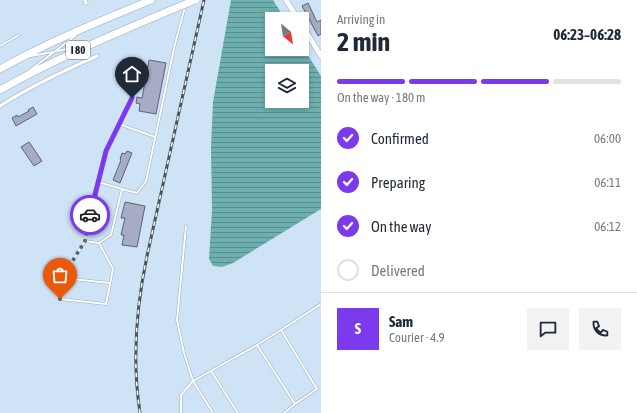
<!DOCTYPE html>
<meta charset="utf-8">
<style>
:root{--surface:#fff;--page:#f2f2f3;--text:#1f2937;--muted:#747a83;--line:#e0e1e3;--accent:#7c3aed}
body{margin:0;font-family:"Asap Condensed",sans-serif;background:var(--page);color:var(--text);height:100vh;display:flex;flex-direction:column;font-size:15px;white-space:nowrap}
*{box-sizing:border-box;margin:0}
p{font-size:13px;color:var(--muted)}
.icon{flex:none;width:22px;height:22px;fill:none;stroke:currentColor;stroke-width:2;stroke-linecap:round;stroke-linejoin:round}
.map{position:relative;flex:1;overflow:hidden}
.side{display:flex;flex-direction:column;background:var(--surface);width:316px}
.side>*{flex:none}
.needle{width:26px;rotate:150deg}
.buttons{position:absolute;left:265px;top:12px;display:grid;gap:8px}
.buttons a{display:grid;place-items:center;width:44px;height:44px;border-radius:0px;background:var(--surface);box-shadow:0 2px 6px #0003;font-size:20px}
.pin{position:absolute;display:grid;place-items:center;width:34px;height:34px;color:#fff;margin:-41px -17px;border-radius:50% 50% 50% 0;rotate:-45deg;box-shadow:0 0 4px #0007}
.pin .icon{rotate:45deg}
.courier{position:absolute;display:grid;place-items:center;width:40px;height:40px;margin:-20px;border:3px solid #7c3aed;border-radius:50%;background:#fff;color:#222;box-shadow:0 1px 5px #0007}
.summary em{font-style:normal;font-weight:700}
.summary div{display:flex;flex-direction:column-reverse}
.summary{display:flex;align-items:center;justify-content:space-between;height:68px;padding:0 16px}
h1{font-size:26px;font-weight:700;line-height:30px}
.bar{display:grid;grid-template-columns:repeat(4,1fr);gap:6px 4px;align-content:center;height:48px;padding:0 16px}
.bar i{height:5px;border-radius:3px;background:var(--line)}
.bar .active{background:var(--accent)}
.bar p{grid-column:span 4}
.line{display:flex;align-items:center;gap:10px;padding:0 16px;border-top:1px solid var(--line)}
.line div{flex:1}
.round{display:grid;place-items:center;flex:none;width:42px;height:42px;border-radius:0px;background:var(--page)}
ol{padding:0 16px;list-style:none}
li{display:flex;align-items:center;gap:12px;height:44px}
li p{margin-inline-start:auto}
li .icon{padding:4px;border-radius:50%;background:var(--accent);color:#fff;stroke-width:4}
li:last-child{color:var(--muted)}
li i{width:22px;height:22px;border:2px solid var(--line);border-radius:50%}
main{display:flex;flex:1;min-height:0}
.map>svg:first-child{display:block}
.water{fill:url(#water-rules);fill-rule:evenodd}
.building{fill:#a5acc3;stroke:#5d6378}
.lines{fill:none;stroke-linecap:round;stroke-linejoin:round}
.lane-casing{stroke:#98acbe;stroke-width:3}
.street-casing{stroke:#98acbe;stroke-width:4.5}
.secondary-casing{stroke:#98acbe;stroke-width:6}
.highway-casing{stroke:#98acbe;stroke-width:8}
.lane{stroke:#fff;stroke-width:2}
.street{stroke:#fff;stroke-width:3.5}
.secondary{stroke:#fff;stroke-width:5}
.highway{stroke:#fff;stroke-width:7}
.rail-casing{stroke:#49545e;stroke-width:3}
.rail{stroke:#fff;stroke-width:1.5;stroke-dasharray:4.5;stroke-linecap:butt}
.highway-bridge-casing{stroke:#98acbe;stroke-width:8;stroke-linecap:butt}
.highway-bridge{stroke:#fff;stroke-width:7}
.done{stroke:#5b6873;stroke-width:4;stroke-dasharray:0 7.2}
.route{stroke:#7c3aed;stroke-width:5}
.labels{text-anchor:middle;stroke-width:3;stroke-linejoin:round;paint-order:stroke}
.shield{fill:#fff;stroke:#61666b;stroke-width:1}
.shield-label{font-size:11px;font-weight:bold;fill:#1d252c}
</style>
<main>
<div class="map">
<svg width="321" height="413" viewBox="0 0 321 413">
<defs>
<pattern id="water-rules" width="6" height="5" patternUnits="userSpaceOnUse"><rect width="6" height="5" fill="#6dafaf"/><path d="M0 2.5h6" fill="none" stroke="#598e8f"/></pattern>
</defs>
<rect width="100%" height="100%" fill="#cee3f6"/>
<path class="water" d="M 231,0 L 273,0 L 285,19 L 272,19 L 272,49 L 302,49 L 302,46 L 321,76 L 321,209 L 233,263 L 222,267 L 213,266 L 209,259 L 212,210 L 211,147 L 213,102 ZM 272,71 L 302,71 L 302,101 L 272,101 Z"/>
<path class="building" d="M 308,3 L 317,22 L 321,20 L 321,34 L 318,36 L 302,6 Z
M 149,60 L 166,63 L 156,114 L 139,111 L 140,104 L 136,103 L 137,97 L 142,98 Z
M 33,107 L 37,114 L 16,126 L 12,118 L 17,115 L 18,117 L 29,111 L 28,110 Z
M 29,142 L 42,161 L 34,166 L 21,147 Z
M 127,151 L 132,153 L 120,183 L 113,180 L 121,160 L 120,159 L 122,153 L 125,154 Z
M 125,202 L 145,206 L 137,247 L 122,245 L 124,235 L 121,235 L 125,218 L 121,218 Z"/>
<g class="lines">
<defs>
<path id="lane" d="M 0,46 L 19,35
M 57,51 L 80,46
M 31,56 L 53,52
M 29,71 L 75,36
M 132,98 L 106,151 L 92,201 L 85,241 L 99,243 L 111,235 L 122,189 L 137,193 L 146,181 L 175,44 L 185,7
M 119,124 L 155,137
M 98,182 L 122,189
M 186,226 L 177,320 L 184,353 L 193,381 L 213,413
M 99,243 L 113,269 L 106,304 L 60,299 L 62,278 L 110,283
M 62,278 L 85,241
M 281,330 L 321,304
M 257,345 L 295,404
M 211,371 L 238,413
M 181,413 L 181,395 L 193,381 L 257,345 L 281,330 L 317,389 L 295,404 L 284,413"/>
<path id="street" d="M 85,0 L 86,3
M 0,106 C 31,86 63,71 97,56"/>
<path id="secondary" d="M 286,0 L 298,19
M 302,25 L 321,56"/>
<path id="highway" d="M 0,69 C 48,42 100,21 151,0
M 0,90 C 51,61 105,38 159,15"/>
</defs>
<use href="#lane" class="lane-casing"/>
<use href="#street" class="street-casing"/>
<use href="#secondary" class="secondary-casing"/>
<use href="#highway" class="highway-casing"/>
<use href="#lane" class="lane"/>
<use href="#street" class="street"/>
<use href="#secondary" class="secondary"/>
<use href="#highway" class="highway"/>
<defs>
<path id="rail" d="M 140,413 C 132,361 136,308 147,256 L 204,0"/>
</defs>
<use href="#rail" class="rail-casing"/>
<use href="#rail" class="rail"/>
<defs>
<path id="highway-bridge" d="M 159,15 L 195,0"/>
</defs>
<use href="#highway-bridge" class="highway-bridge-casing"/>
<use href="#highway-bridge" class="highway-bridge"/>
</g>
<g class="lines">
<path class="done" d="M 60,299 L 62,278 L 85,241 L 90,215"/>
<path class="route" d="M 90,215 L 106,151 L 132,98"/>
</g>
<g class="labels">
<rect class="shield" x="66" y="41" width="24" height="18" rx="3"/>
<g class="shield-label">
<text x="78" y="54">I 80</text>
</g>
</g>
</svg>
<div class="buttons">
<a><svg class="needle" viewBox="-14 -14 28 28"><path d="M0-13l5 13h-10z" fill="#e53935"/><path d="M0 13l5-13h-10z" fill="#747a83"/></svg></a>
<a><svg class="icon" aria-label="layers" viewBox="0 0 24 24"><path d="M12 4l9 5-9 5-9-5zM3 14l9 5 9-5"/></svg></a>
</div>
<div class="pin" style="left:60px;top:299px;background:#ea580c"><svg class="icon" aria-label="bag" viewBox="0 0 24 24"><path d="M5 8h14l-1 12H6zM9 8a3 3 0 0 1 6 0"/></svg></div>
<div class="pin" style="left:132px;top:98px;background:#1f2937"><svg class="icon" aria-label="home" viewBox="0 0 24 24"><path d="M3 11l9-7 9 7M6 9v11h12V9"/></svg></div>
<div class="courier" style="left:90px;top:215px"><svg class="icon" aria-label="car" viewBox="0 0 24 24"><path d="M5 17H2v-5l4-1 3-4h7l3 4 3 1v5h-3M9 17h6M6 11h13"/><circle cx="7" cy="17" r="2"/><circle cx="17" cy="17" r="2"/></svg></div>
</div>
<section class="side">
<div class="summary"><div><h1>2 min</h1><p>Arriving in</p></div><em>06:23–06:28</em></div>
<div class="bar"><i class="active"></i><i class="active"></i><i class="active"></i><i></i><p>On the way · 180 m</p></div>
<ol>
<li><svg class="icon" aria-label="check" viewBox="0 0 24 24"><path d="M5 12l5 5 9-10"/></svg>Confirmed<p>06:00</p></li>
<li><svg class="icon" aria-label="check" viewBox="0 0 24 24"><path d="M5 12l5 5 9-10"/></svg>Preparing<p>06:11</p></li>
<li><svg class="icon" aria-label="check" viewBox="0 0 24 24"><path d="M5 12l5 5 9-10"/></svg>On the way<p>06:12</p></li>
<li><i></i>Delivered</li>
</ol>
<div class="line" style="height:72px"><b class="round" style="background:var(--accent);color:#fff">S</b><div><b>Sam</b><p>Courier · 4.9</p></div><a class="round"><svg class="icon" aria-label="chat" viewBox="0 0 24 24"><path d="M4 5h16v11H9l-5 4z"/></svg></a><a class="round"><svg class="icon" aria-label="phone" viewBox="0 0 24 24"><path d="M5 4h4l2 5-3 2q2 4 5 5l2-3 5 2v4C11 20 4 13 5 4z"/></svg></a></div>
</section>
</main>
